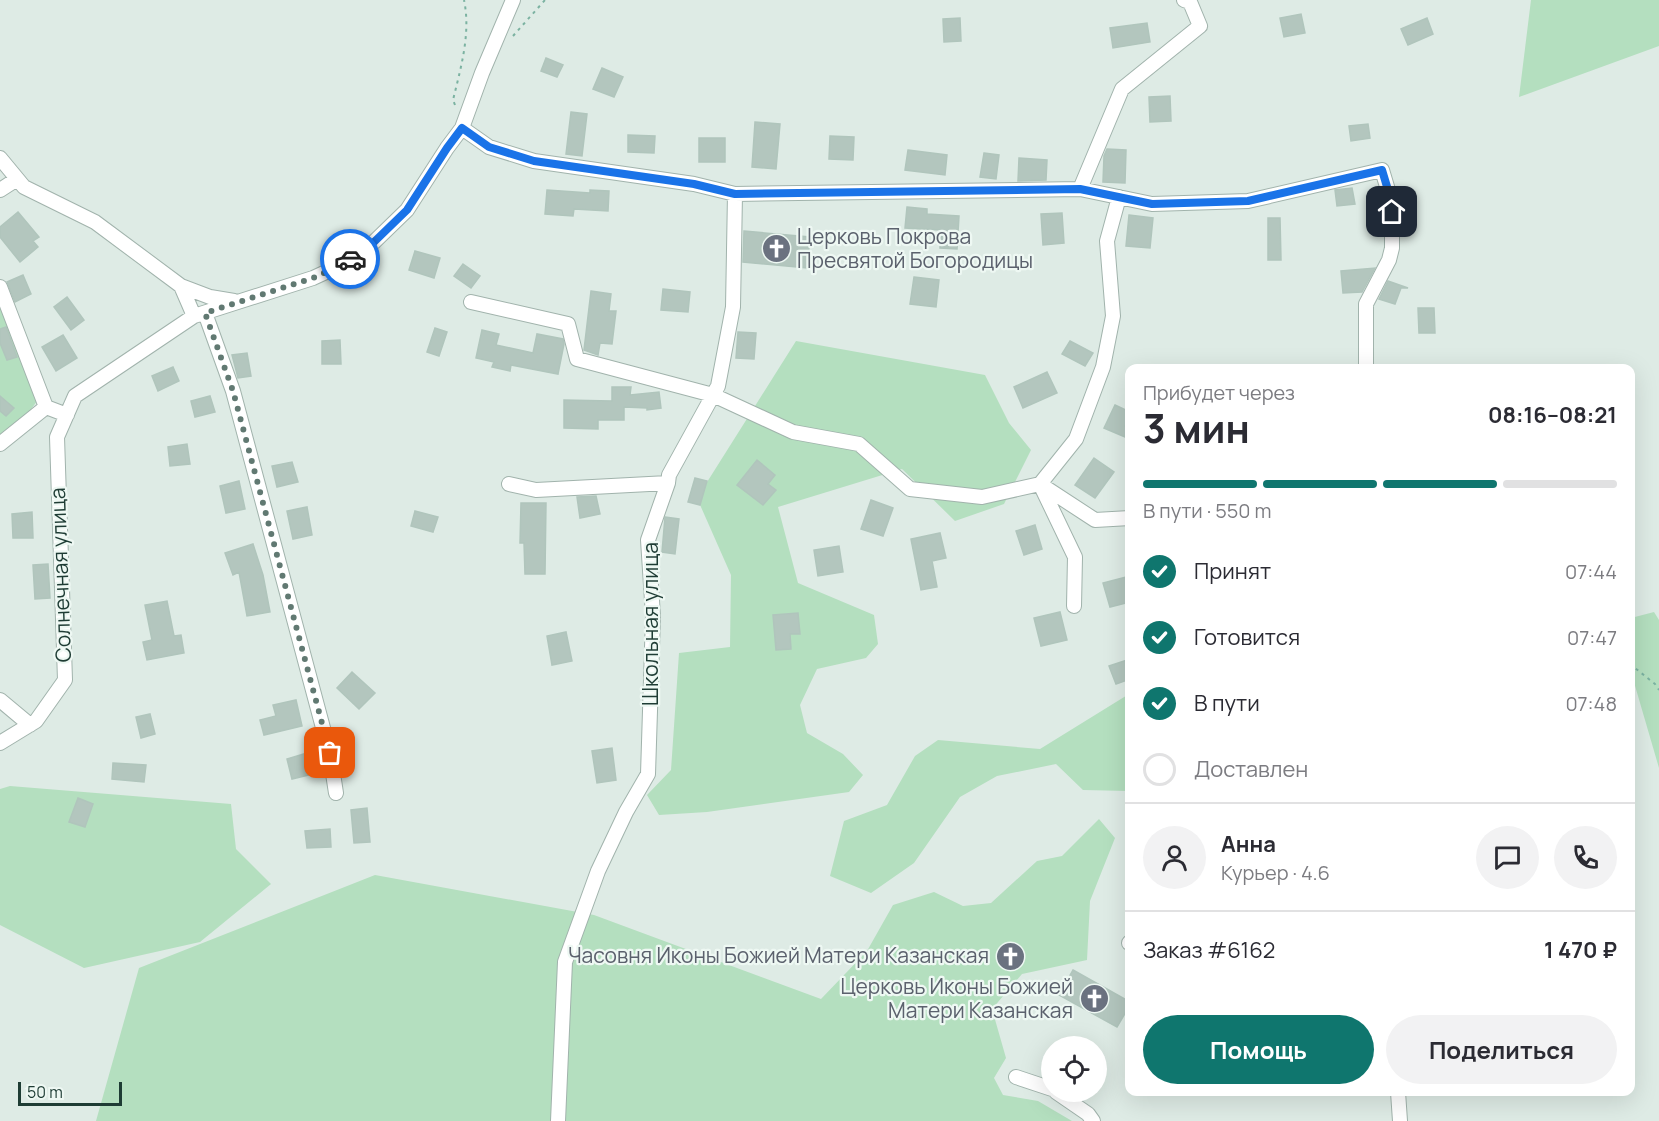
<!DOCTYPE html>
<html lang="ru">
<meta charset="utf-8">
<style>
:root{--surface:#fff;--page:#f2f2f3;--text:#2b2b33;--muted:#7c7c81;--line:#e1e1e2;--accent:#0f766e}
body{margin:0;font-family:Manrope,sans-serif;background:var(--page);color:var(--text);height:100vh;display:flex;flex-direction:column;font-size:22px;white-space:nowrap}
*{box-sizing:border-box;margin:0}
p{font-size:20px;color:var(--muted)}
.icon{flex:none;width:33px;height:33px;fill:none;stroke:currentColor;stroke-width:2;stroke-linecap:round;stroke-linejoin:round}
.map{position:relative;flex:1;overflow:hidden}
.side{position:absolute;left:1125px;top:364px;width:510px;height:732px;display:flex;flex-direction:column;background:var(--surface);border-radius:12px;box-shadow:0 6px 24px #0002}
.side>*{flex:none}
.tools{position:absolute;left:1041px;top:1036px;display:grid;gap:12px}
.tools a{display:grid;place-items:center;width:66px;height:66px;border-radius:50%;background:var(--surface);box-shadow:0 6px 24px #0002;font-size:30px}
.scale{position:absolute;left:18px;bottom:15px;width:104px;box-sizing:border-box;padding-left:6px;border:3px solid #1e3c34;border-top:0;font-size:16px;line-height:21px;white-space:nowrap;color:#1e3c34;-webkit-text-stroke:4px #eef8f3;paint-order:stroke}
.pin{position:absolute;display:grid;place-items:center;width:51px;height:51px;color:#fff;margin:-26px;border-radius:12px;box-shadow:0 3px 9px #0006}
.courier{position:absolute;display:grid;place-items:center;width:60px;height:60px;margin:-30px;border:4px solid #1a73e8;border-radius:50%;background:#fff;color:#222;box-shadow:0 2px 8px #0007}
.head em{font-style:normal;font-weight:700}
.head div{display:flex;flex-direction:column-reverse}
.head{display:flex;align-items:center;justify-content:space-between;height:102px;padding:0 18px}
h1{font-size:39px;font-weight:700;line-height:45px}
.bar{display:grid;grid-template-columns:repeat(4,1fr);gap:9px 6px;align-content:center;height:72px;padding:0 18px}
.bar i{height:8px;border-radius:4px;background:var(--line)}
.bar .selected{background:var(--accent)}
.bar p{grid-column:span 4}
.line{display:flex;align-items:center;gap:15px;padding:0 18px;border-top:2px solid var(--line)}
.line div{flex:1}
.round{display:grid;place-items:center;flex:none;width:63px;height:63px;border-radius:32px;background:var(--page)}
ol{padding:0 18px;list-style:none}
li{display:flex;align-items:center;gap:18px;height:66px}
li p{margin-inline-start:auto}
li .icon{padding:6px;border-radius:50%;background:var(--accent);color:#fff;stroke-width:4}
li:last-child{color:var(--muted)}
li i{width:33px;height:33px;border:3px solid var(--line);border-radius:50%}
.action{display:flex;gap:12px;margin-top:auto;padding:12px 18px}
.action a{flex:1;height:69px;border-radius:36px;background:var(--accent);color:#fff;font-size:24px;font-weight:700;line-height:69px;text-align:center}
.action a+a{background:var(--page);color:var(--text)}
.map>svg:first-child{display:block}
.green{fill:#b4dfbf}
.building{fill:#b3c6be;stroke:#b0c5bc;stroke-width:1.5}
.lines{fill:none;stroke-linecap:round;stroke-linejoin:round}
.minor-casing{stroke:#a1b3ac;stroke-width:16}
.path{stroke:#7bb2a1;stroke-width:2;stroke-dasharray:3 4.5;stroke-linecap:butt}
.minor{stroke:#fff;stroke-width:14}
.done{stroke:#617972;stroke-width:6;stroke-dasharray:0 10.8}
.route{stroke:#1a73e8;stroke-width:8}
.labels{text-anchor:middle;stroke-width:4.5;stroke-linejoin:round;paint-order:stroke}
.worship-label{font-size:21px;fill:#5b616d;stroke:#eef8f3;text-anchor:end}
.street-label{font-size:21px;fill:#1e3c34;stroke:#eef8f3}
</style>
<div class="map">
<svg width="1659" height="1121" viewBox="0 0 1659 1121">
<rect width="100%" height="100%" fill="#deebe5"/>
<path class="green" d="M 1531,0 L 1659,0 L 1659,46 L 1519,97 Z
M 0,303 L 40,397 L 0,452 Z
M 796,341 L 985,375 L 1009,423 L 1031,450 L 1004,504 L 955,521 L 902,469 L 778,507 L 798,583 L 874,615 L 878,644 L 866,658 L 817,669 L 800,705 L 807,733 L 843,754 L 863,775 L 849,792 L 707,812 L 659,815 L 647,795 L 671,770 L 679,653 L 730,647 L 731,575 L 697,498 Z
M 1654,612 L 1659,620 L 1659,768 L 1631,672 L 1631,618 Z
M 1129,694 L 1129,794 L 1128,791 L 1083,790 L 1056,764 L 997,776 L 960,797 L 914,863 L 871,893 L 830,876 L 844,821 L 887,805 L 915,756 L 938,740 L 1040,749 Z
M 10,786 L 231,804 L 236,849 L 271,884 L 200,942 L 84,968 L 0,925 L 0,789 Z
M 1099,819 L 1115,838 L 1090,901 L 1087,960 L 1022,974 L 992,1009 L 1006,1058 L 994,1078 L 1003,1095 L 1038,1101 L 1072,1121 L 96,1121 L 139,968 L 375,875 L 594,915 L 821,999 L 867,951 L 893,905 L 934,892 L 963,906 L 991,903 L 1037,861 L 1062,856 Z"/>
<path class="building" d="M 1301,14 L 1305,33 L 1284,37 L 1280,18 Z
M 960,18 L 961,41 L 944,42 L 943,19 Z
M 1427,18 L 1433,34 L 1408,45 L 1401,29 Z
M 1147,23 L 1150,42 L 1113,48 L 1110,28 Z
M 546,58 L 563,65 L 557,77 L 541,71 Z
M 602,68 L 623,77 L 614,97 L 593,89 Z
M 1170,96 L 1171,121 L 1150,122 L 1149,97 Z
M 571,112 L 587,114 L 582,156 L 566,154 Z
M 755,122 L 780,124 L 776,169 L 752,167 Z
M 1368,124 L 1370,138 L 1351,141 L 1349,126 Z
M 628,135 L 655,136 L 654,153 L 628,152 Z
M 830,136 L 854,137 L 853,160 L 829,159 Z
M 699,138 L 725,138 L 725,162 L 699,162 Z
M 1107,149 L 1126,150 L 1125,183 L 1103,182 L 1104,156 Z
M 908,150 L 947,155 L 945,175 L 905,170 Z
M 984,153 L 999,155 L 996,179 L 980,177 Z
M 1019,158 L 1047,160 L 1046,180 L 1018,181 Z
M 1352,188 L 1355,204 L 1337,206 L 1335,190 Z
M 547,190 L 590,193 L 590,190 L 609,191 L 608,211 L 574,209 L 573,216 L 545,214 Z
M 907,207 L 927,209 L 927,214 L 959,216 L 957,249 L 940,248 L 941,230 L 905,228 Z
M 18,212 L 39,237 L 33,241 L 38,247 L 20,262 L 0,237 L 0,227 Z
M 1062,213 L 1064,243 L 1043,245 L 1041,214 Z
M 1129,215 L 1153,218 L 1150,248 L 1126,246 Z
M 1268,218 L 1280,218 L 1281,260 L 1268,260 Z
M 744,231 L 810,237 L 807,268 L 743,262 Z
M 415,251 L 440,258 L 434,278 L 409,270 Z
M 463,264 L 480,276 L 471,288 L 454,276 Z
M 1375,268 L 1362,292 L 1343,293 L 1341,271 Z
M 23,275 L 31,294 L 15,302 L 7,282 Z
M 914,277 L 939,280 L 936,307 L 910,304 Z
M 1388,281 L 1408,288 L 1401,288 L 1395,304 L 1379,299 Z
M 663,289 L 690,292 L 688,312 L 661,310 Z
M 591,291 L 611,294 L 609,311 L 616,311 L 612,344 L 600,343 L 598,355 L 584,350 Z
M 67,297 L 84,320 L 71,330 L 54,307 Z
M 1418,308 L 1434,308 L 1435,333 L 1419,333 Z
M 6,327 L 17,357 L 7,360 L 0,343 L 0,329 Z
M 435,328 L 447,332 L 439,356 L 427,352 Z
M 482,330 L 499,334 L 496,345 L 533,353 L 537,334 L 563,339 L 564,344 L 558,374 L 511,365 L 510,371 L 492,367 L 494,362 L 476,358 Z
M 738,332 L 756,333 L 754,359 L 736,358 Z
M 63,335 L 77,358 L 56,371 L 42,347 Z
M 340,340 L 341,364 L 322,364 L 322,341 Z
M 1070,341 L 1093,353 L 1085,366 L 1062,354 Z
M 247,353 L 251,376 L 238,378 L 232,355 Z
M 173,367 L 179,381 L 158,391 L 152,376 Z
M 1047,372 L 1057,393 L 1023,408 L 1014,387 Z
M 612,387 L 631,387 L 630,395 L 659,392 L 661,408 L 647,410 L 647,408 L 624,407 L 624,420 L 598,420 L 598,429 L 564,428 L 564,400 L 612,401 Z
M 0,396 L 14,408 L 6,416 L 0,411 Z
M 210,396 L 215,412 L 195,417 L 191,401 Z
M 1115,405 L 1130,412 L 1130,417 L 1125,426 L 1130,428 L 1130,439 L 1104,428 Z
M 187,444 L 190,464 L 170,466 L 168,447 Z
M 1094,458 L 1114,472 L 1095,498 L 1075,485 Z
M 757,460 L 775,475 L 768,484 L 776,490 L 763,505 L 737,485 Z
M 292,462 L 298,482 L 277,487 L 272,466 Z
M 695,478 L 707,481 L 700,505 L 688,502 Z
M 239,481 L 245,509 L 226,513 L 220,486 Z
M 596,496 L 600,514 L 580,518 L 577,497 Z
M 871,500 L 893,508 L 883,536 L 861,529 Z
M 521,503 L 546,503 L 545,574 L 525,574 L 524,543 L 520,543 Z
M 307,507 L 312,535 L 293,539 L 287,511 Z
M 415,511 L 438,517 L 433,532 L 411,526 Z
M 32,512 L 33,538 L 13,538 L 12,514 Z
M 665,517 L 679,519 L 675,554 L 662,552 Z
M 1035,525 L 1042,549 L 1024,555 L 1016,531 Z
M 940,533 L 946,558 L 932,561 L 937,587 L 921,590 L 911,539 Z
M 253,544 L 263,575 L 270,612 L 247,616 L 239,572 L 233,575 L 225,553 Z
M 839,546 L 843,572 L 818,576 L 814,550 Z
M 48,564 L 50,598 L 35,599 L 33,565 Z
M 1130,576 L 1130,602 L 1110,607 L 1103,583 Z
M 167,601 L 174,636 L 181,635 L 184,653 L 147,660 L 143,642 L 152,640 L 145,605 Z
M 1060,612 L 1067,640 L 1041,646 L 1034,618 Z
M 798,613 L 800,634 L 790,634 L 791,649 L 776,650 L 773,615 Z
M 566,632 L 572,661 L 552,665 L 547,636 Z
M 1130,659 L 1130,679 L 1116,684 L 1109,666 Z
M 352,672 L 375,693 L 359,709 L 337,688 Z
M 296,700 L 302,726 L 264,735 L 260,720 L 276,716 L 273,705 Z
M 150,714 L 155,734 L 141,738 L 136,717 Z
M 612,748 L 616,780 L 597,783 L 592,751 Z
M 307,753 L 313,774 L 292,779 L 287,759 Z
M 113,763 L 146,765 L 144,782 L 112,779 Z
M 78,798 L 93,804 L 85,827 L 69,822 Z
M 367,808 L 370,842 L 354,843 L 351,810 Z
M 330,829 L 331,847 L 307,848 L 305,831 Z
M 1012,944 L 1020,962 L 1008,968 L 1000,949 Z
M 1073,970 L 1130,1002 L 1130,1005 L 1117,1027 L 1059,995 Z"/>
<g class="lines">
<defs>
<path id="minor" d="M 462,128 L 489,147 L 534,161 L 694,184 L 735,194 L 1080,189 L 1152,204 L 1248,201 L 1382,170 L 1388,190 L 1392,212 L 1392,248 L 1389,260 L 1366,304 L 1366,369
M 0,158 L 24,187 L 95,222 L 181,286 L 194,316
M 1080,189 L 1122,89 L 1200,26 L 1190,2 L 1184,0
M 0,190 L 17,179
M 181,286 L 210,297 L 234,301
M 0,287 L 46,407
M 471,302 L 568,324 L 577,359 L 713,395 L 793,432 L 859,444 L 910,489 L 982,497 L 1040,484 L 1095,520 L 1130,518
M 205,313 L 233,391 L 330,754 L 336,793
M 0,444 L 46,407 L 67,415
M 509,484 L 536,490 L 668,483
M 1074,606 L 1075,557 L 1040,484 L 1076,439 L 1103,367 L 1113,316 L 1107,241 L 1119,197
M 0,700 L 30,725
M 0,743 L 36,721 L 65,680 L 57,437 L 75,396 L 194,316 L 313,278 L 339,266 L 374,242 L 407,210 L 447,148 L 462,128 L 482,73 L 513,0
M 1129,943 L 1130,942
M 1016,1077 L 1052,1089
M 1056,1092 L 1088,1114 L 1093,1121
M 1398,1092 L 1400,1121
M 558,1121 L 565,962 L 598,871 L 626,812 L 648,774 L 653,616 L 648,540 L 668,483 L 669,475 L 718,386 L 733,307 L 735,194"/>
</defs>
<use href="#minor" class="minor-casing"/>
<path class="path" d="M 513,36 L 545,0
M 455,105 L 453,100 C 461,67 471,33 464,0
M 1630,664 L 1655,684 L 1659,690"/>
<use href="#minor" class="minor"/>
</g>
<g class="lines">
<path class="done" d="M 330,753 L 233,391 L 205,313 L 313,278 L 339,266 L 350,259"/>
<path class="route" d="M 350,259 L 374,242 L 407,210 L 447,148 L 462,128 L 489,147 L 534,161 L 694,184 L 735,194 L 1080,189 L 1152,204 L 1248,201 L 1382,170 L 1388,190 L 1392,212"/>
</g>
<defs>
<symbol id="church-disc" viewBox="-11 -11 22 22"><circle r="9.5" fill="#6b7280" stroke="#eef8f3"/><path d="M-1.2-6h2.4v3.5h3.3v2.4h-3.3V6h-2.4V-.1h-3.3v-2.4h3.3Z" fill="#fff"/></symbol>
</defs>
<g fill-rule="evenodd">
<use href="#church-disc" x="760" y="232" width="33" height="33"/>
<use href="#church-disc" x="994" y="940" width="33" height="33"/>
<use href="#church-disc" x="1078" y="982" width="33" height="33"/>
</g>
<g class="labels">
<g class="worship-label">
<text x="797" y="244" text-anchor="start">Церковь Покрова<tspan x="797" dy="24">Пресвятой Богородицы</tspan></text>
<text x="989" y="963">Часовня Иконы Божией Матери Казанская</text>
<text x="1073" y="994">Церковь Иконы Божией<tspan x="1073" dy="24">Матери Казанская</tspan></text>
</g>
<g class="street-label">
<text transform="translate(61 575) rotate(-92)" y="7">Солнечная улица</text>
<text transform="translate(651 624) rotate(-90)" y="7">Школьная улица</text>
</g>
</g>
</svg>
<div class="tools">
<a><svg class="icon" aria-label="locate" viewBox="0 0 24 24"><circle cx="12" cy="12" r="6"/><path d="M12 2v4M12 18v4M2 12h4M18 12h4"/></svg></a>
</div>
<div class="scale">50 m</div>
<div class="pin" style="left:330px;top:753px;background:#ea580c"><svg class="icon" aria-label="bag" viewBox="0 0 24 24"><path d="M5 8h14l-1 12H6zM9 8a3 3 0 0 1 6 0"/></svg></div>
<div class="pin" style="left:1392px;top:212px;background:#1f2937"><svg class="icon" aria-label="home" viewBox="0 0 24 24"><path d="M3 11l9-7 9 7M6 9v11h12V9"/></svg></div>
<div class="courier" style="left:350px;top:259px"><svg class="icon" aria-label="car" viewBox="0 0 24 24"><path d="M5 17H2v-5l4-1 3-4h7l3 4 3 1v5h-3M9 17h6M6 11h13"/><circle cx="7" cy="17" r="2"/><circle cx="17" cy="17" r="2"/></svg></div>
<section class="side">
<div class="head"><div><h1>3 мин</h1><p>Прибудет через</p></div><em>08:16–08:21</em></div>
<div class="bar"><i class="selected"></i><i class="selected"></i><i class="selected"></i><i></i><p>В пути · 550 m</p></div>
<ol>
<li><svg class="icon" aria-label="check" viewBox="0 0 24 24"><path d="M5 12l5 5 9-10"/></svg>Принят<p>07:44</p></li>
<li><svg class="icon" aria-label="check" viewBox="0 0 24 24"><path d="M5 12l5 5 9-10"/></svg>Готовится<p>07:47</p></li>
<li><svg class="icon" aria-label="check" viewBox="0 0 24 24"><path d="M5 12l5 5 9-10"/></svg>В пути<p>07:48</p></li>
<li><i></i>Доставлен</li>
</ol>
<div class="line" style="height:108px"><a class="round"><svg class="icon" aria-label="person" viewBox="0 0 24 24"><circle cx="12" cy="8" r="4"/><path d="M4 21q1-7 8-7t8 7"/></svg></a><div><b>Анна</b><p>Курьер · 4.6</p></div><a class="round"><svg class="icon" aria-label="chat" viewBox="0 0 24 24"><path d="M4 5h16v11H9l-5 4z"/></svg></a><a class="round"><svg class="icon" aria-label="phone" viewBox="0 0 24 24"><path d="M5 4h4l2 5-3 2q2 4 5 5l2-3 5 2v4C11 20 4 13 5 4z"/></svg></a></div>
<div class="line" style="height:78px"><div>Заказ #6162</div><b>1 470 ₽</b></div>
<div class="action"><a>Помощь</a><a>Поделиться</a></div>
</section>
</div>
